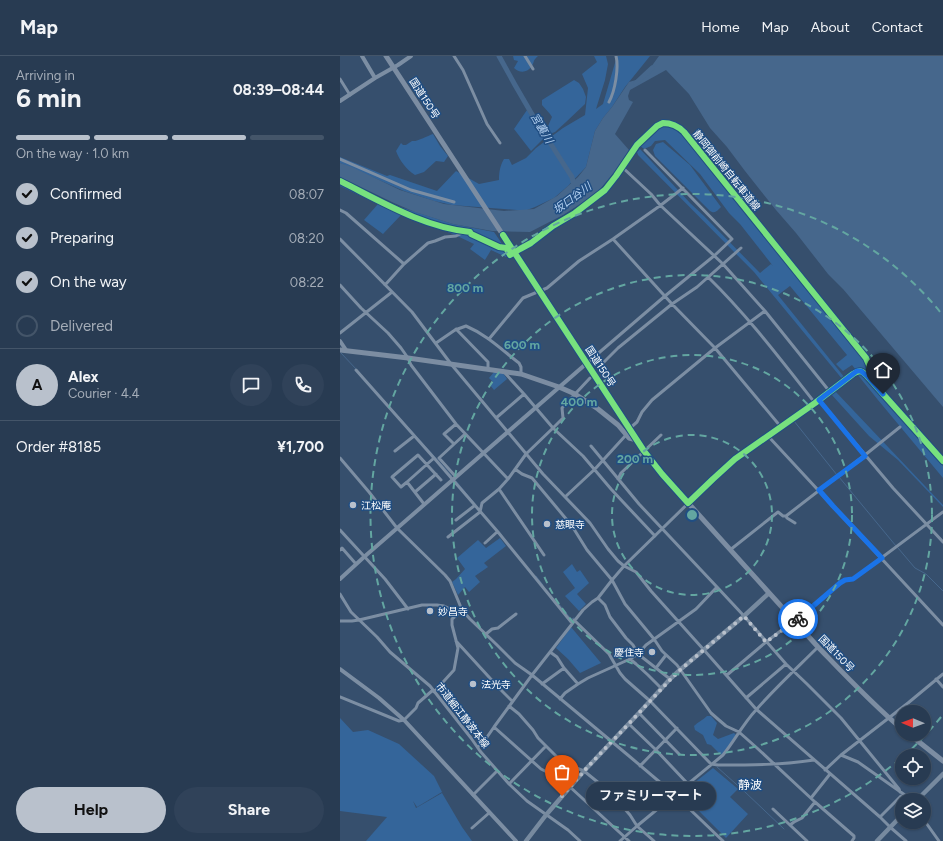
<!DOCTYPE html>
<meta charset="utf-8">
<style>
:root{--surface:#283b52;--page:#304259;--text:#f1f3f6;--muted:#a5adb8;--line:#445569;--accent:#b9c1cc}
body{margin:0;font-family:Figtree,"Noto Sans JP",sans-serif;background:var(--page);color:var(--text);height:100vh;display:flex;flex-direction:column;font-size:15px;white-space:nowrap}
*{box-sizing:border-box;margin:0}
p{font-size:13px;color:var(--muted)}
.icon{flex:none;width:22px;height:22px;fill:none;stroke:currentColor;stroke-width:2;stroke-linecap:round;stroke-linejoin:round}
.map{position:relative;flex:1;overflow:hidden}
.sheet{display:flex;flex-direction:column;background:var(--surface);width:340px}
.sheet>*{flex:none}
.needle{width:26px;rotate:271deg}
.tools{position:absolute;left:555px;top:649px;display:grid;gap:8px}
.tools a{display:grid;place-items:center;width:36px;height:36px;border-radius:50%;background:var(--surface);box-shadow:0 1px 3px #0004,0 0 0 1px var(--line);font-size:20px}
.pin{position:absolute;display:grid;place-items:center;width:34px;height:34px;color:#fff;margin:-41px -17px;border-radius:50% 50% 50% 0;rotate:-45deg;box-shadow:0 0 4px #0007}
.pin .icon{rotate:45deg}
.courier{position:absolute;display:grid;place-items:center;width:40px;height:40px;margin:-20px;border:3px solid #1a73e8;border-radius:50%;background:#fff;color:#222;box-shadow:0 1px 5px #0007}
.bubble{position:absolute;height:28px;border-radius:14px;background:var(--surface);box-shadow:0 1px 3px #0004,0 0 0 1px var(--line);font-size:13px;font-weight:700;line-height:28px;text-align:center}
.summary em{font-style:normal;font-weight:700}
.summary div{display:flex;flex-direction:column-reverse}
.summary{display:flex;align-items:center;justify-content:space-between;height:68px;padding:0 16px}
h1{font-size:26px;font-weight:700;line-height:30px}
.bar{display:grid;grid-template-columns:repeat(4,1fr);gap:6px 4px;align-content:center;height:48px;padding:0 16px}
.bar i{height:5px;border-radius:3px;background:var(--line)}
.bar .selected{background:var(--accent)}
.bar p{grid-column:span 4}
.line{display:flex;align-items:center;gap:10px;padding:0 16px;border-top:1px solid var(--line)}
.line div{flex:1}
.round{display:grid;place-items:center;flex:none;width:42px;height:42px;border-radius:21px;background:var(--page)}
ol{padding:0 16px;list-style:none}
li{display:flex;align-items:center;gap:12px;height:44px}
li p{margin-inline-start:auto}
li .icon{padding:4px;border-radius:50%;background:var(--accent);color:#111;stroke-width:4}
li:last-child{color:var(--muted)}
li i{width:22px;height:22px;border:2px solid var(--line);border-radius:50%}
.action{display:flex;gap:8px;margin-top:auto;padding:8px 16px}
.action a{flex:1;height:46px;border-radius:24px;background:var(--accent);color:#111;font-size:16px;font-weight:700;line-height:46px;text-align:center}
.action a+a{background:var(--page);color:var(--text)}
header{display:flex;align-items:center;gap:24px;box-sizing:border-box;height:56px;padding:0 20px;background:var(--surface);border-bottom:1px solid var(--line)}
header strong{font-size:19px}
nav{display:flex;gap:22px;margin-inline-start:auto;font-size:14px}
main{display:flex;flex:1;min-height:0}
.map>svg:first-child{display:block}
.green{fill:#34659a}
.water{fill:#46678c}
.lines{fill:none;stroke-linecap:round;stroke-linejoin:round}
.stream{stroke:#46678c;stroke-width:1}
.river{stroke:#46678c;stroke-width:5}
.minor{stroke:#7c8ea3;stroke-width:3}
.tertiary{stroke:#7c8ea3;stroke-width:4}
.secondary{stroke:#778a9f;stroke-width:4.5}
.trunk{stroke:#7c8da2;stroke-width:5}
.cycleway-casing{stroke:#204e83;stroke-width:8}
.cycleway{stroke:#77e17e;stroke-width:6}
.done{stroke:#b9c1cc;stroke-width:4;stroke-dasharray:0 7.2}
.route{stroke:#1a73e8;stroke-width:5}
.ring{fill:none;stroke:#63a6a1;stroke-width:2;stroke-dasharray:7 5}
.poi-dot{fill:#b9c1cc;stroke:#204e83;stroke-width:1.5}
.labels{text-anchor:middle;stroke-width:3;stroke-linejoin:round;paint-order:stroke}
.street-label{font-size:10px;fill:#fff;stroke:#204e83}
.poi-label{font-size:10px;fill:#fff;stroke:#204e83;text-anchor:start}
.water-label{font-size:11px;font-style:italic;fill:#b3d0f0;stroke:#204e83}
.quarter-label{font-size:12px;fill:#fff;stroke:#204e83}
.centre{fill:#63a6a1;stroke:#204e83;stroke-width:2}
.ring-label{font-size:12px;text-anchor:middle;font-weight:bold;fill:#63a6a1;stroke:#204e83;stroke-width:3;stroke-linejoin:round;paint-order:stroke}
</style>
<header>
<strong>Map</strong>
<nav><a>Home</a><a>Map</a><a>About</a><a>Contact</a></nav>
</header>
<main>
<section class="sheet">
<div class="summary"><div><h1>6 min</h1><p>Arriving in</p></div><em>08:39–08:44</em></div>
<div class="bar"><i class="selected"></i><i class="selected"></i><i class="selected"></i><i></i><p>On the way · 1.0 km</p></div>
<ol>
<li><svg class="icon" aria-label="check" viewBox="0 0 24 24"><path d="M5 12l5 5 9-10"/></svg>Confirmed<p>08:07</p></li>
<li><svg class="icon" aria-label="check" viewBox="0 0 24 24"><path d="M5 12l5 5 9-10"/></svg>Preparing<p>08:20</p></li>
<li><svg class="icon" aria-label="check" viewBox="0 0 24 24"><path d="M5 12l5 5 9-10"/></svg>On the way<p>08:22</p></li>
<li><i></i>Delivered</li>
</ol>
<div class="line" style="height:72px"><b class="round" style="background:var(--accent);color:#111">A</b><div><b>Alex</b><p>Courier · 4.4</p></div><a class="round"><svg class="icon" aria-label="chat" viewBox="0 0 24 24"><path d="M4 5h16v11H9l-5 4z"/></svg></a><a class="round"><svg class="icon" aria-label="phone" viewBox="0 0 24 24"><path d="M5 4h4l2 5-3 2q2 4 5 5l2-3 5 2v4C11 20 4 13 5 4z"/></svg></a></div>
<div class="line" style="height:52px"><div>Order #8185</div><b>¥1,700</b></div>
<div class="action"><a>Help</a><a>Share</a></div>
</section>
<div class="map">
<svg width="603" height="785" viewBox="0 0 603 785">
<rect width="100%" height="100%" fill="#364f6d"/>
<path class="green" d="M 173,0 L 198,0 C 192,5 195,6 191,11 C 187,17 179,17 174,12 L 178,5 L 174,4 Z
M 254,0 L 266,0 L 268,8 L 265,24 L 256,53 L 263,48 L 277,0 L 310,0 L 285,31 L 272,51 L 263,62 L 255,75 L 246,111 L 228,130 L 214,142 L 195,151 L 187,154 L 177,154 L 112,149 L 94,145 L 64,135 L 0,107 L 0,101 L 47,120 L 50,119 L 97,135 L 116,115 L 139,128 L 159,124 C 159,116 160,110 164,103 L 169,103 L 172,109 L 186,102 L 196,92 L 223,72 L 245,59 L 248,32 L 242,18 L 257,6 Z
M 234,24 L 239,27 L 243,33 L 246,41 L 245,48 L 226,66 L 215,76 L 210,78 L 208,70 L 212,61 L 210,58 L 202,49 L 202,44 Z
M 187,54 L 204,82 L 191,95 L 174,73 Z
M 323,69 L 336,72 L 402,151 L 446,208 L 477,247 L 527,306 L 530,326 L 541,340 L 603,410 L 603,422 L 538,344 L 517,318 L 516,314 L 512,309 L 503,315 L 496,308 L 507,299 L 450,230 L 438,239 L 505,322 L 503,324 L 414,216 L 298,99 L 297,96 L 300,93 L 350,147 L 364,160 L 420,217 L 431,208 L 433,210 L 400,168 L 389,157 L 360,118 L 325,84 L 315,85 L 311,90 L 304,93 L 299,89 C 306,81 314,73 323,69 Z
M 93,78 L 100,90 L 108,100 L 104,106 L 96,105 L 84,116 L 75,119 C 66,113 60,105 56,95 L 61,87 L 63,89 L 66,89 L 72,85 C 77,86 87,80 93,78 Z
M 323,86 L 350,109 L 381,151 C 377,155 375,158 370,155 L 315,100 L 313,94 L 316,88 Z
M 0,121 L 57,150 L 113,168 L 154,176 L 171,201 L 166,201 L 151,194 L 145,204 L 130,193 L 134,188 L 113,178 L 61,159 L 43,178 L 24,164 L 38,148 L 0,130 Z
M 154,316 L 163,317 L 167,323 L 154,334 L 150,329 L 153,326 L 149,322 Z
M 495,335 L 603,449 L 603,451 L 558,404 L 529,380 L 491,338 Z
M 160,482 L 166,490 L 144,507 L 148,511 L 135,520 L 140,526 L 129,536 L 125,531 L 118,539 L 112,526 L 116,523 L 125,513 L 117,502 L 138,484 L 146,492 Z
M 232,508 L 237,516 L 240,514 L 249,527 L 237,538 L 246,548 L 239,555 L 225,540 L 235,532 L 223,516 Z
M 231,571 L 261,607 L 240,617 L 228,603 L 216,592 Z
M 367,660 L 371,660 L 377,667 L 373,679 L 378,683 L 394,677 L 397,680 L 383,699 L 380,698 L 371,689 L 367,688 L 363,679 L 355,674 L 354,670 C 358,666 363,664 367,660 Z
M 0,662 L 13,676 L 28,674 L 59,688 L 94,720 L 102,736 L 77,751 L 73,745 L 76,752 L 102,737 L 122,771 L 132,785 L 26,785 L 47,761 L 0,755 Z
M 373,712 L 398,733 L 390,741 L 408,758 L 386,782 L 345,741 L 344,735 Z"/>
<path class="water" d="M 319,0 L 603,0 L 603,351 L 503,233 L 488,218 L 456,177 L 436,154 L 405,115 L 387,91 L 370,72 L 349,38 L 326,14 L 290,34 L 288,40 L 289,44 L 293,46 L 275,78 L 289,94 L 276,114 L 256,138 L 223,159 L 190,176 L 152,175 L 113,168 L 75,156 L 54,147 L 0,121 L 0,107 L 12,111 L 60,134 L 104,148 L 164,155 L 194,153 L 217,140 L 238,121 L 246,111 L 255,75 L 263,62 L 272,51 L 289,26 L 303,22 Z"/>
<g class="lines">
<path class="stream" d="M 1,297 L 17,314
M 48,349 L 112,420
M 454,365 L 497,419
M 499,421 L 556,490
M 116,425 L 136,449
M 558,492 L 575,512 L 586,518 L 603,535
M 196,520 L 203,529
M 219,548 L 231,563 L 234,562
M 377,711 L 405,736 L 444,773"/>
<path class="river" d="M 159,0 L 175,29 L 193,60 L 228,115 L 232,121 L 233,126 L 236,127 L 239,127
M 296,27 L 312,12"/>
<path class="minor" d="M 114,0 L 123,14 L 147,68 L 160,87
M 185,0 L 193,13
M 0,23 L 10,39
M 269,46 C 275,35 279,12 276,0
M 0,103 L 71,134 L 114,146
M 282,111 L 311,138 L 320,149 L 383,208 L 425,255 L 490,336
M 0,154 L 6,157 L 64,208
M 0,183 L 72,256 L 111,308 L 203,418 L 250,467 L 268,493 L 278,505 L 284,510 L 296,516 L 311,535 L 364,594 L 416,653 L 540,761 L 550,771 L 566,785
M 273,183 L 332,248 L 375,292 L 441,371
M 368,221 C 408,260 441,304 475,347
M 0,229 L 21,252 L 48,277 L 61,292 L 68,302 L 71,309 L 116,368 L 168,423
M 45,229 L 64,208 L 88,187 L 95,185 L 105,181 L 116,180 L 124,176
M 116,273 L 148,306 L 148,313
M 0,277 L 52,236
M 149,283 L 183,242 L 207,232 L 239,205 L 273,183 L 321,149 L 343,132
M 96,287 L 115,274 L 126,270 C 147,279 162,294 179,307 L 181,311 L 181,318
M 247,307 L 325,240 L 375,199 L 392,183 L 305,94
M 259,311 L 278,292 L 332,248 L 357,231 L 401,192
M 16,314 L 94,402 L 158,476 L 232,567
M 164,316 L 184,338 L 213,372 L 243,400 L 271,433 L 284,447 L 315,480
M 479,344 L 553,432 L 603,486
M 156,362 L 184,338
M 289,373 L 297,366 L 302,356 L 312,344 L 375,292 L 425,255
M 428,380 L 603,569
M 114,388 L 104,378 L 116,368
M 55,395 L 74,380
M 0,402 L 29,436 L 57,472 L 105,519 L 110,525 L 122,554 L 130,563 L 157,589 L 175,607 L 192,619 L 289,700 L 335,739 L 383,785
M 175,413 L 182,418 L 192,422 L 232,470 L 247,494 L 272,524 L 285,548 L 314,583 L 322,595 L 337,609 L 371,657 L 379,664 L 386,670 L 399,676 L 417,692 L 475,746 L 514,780 L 514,782 L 512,785
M 116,421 L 99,402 L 125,378
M 278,423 L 281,417 L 321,379
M 67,426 L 61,431 L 52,421 L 78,399 L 101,424
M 159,433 L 204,499
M 75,436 L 96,418
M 225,441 L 255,413 L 286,379
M 84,448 L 67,426 L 94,402
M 446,460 L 525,399 L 560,371
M 116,464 L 134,450
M 0,474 L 45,523 L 68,553
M 108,481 L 140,456 L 142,447 L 159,433 L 168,423 L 186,398 L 213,372 L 223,362 L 222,352 L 250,322
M 145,487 L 157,476
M 0,494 L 2,492 L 16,508
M 390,494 L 438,456 L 443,460 L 446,460 L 447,462 L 455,467
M 377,531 L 404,560 L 446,608 L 467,628 L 501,662 L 559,733 L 560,736
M 0,538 L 11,556 L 37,581 L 50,596 L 90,630 L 131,682 L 140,695 L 169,728 L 187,745 L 228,774 L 240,785
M 258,542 L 265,549 L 270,561 L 286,582 L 293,589 L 298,598 L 330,623
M 234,564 L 269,598 L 280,617 L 285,623 L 310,645 L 371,708 L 378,709 C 411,709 442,709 474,704
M 0,565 L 12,565 L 19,564 L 82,549 L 97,549 L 104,550 L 119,557
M 146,578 L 152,573 L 158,572 L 176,558
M 116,585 L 159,632 L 172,645
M 210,596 L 217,601 L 224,612 L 238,628
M 290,603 L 296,608 L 308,619 L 322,633
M 316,612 L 326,599
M 387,619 L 426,586 L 451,567 L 455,565 L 500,527 L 505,524 L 513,523 L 603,456
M 596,623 L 603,631
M 202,628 L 224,612
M 94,636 L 114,614 L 118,592 L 112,569 L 112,563 L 120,556
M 0,641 L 59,665 L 64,664 L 76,652 L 78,647 L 93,634
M 406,642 L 446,608
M 220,643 L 225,637 L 238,628 L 248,622 L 290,603 L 298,598 L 306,589 L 356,553 L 377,531 L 299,448 L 251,390
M 169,650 L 179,658 L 193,674 L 198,682 L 218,702 L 234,711 L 244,715 L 270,736 L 290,759 L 297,770 L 314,785
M 299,657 L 339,698
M 289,668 L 316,694 L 348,728
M 154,671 L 201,713 L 217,721 L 230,731 L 289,785
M 138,691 L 145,684 L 154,671 L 192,619 L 243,554 L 252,546 L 258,542 L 272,524 L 284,510 L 373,423 L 395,403 L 475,347 L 517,315 L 523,315 L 527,320 L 603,405
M 501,699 L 518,706 L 572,744
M 300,710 L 337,672
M 485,714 L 501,699 L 568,647 L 603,618
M 169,728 L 206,690
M 133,739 L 157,715
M 471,742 L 490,718
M 433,753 L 467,785
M 540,761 L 561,740
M 584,764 L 599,785
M 450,769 L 454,766 L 462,762 L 475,746
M 132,772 L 149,757
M 280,785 L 297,770 L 383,699 C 395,684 403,668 416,654 C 435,632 457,612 478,591"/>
<path class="tertiary" d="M 22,0 L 35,22
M 0,45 L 35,22 L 58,9 L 71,0
M 0,285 L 6,294
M 0,523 L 24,501 L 247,307
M 0,613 L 39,642 L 64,664 L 176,785"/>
<path class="secondary" d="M 577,744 L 603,718
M 186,785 L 206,759 L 244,715 L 299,657 L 330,623 L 341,613 L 404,560 L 429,537
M 537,785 L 562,759"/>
<path class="trunk" d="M 46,0 L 297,384 L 322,418 L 478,591 C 505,619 532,648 562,673
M 0,294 L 68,302 L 181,318 L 219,331 L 235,338 L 258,353 L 278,369 L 289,382 L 297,384
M 569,678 L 603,705"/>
<defs>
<path id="cycleway" d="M 0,125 C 42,146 83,171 130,176 L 131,178 L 159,191 L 166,192 L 170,199 L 180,193 L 191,187 L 213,170 L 235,157 L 265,134 L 276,120 L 297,89 L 317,70 L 323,67 C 331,67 339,71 344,76 L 526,302 L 529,309 L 532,325
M 163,179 L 304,395 L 322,418 L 348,447 L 373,423 L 395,403 L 475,347 L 513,318 C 520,314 521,314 527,320 L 603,405"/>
</defs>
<use href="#cycleway" class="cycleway-casing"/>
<use href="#cycleway" class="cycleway"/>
</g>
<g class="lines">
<path class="done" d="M 222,740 L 244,715 L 330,624 L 340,614 L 404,560 L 426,586 L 458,563"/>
<path class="route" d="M 458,563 L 500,527 L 505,524 L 513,523 L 542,502 L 493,450 L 479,434 L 525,400 L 479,344 L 513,318 L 517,315 L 521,315 L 527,320 L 543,338"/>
</g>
<g class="ring">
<circle cx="352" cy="459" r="80"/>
<circle cx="352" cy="459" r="160"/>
<circle cx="352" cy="459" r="240"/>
<path d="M601 661A321 321 0 0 1 565 699M560 703A321 321 0 1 1 601 257"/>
</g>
<g class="poi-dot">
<circle cx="13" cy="449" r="4"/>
<circle cx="207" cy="468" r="4"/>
<circle cx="90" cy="555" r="4"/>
<circle cx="312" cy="596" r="4"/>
<circle cx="133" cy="628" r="4"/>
</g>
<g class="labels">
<g class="street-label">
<text transform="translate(85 42) rotate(57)" y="4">国道150号</text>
<text transform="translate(387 114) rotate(51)" y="4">静岡御前崎自転車道線</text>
<text transform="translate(261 310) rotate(57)" y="4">国道150号</text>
<text transform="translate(497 597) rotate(46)" y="4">国道150号</text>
<text transform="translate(123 659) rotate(52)" y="4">市道細江静波本線</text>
</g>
<g class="poi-label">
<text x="21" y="453">江松庵</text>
<text x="215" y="472">慈眼寺</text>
<text x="98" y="559">妙昌寺</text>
<text x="304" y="600" text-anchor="end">慶住寺</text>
<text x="141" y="632">法光寺</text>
</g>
<g class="water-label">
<text transform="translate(202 72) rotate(60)" y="4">宮裏川</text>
<text transform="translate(232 142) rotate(-36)" y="4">坂口谷川</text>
</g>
<g class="quarter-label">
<text x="410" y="733">静波</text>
</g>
</g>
<circle cx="352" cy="459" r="6" class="centre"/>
<g class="ring-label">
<text x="125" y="236">800 m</text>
<text x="182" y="293">600 m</text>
<text x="239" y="350">400 m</text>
<text x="295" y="407">200 m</text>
</g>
</svg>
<div class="tools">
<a><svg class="needle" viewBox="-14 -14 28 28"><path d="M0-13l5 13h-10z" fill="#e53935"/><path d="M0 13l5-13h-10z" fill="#a5adb8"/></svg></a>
<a><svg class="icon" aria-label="locate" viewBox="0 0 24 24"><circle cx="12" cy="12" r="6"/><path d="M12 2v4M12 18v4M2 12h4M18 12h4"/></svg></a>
<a><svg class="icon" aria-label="layers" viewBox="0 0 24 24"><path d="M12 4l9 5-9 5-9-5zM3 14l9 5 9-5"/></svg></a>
</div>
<div class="pin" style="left:222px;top:740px;background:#ea580c"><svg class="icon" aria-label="bag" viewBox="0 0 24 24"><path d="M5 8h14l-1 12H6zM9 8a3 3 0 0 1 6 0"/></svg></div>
<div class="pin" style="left:543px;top:338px;background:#1f2937"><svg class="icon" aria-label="home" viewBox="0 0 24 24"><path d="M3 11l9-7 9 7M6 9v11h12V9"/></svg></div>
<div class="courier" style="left:458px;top:563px"><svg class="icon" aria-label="bike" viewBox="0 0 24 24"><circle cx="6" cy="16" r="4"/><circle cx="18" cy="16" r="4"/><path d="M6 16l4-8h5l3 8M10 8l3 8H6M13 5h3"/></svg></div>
<div class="bubble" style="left:246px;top:726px;width:130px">ファミリーマート</div>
</div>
</main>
